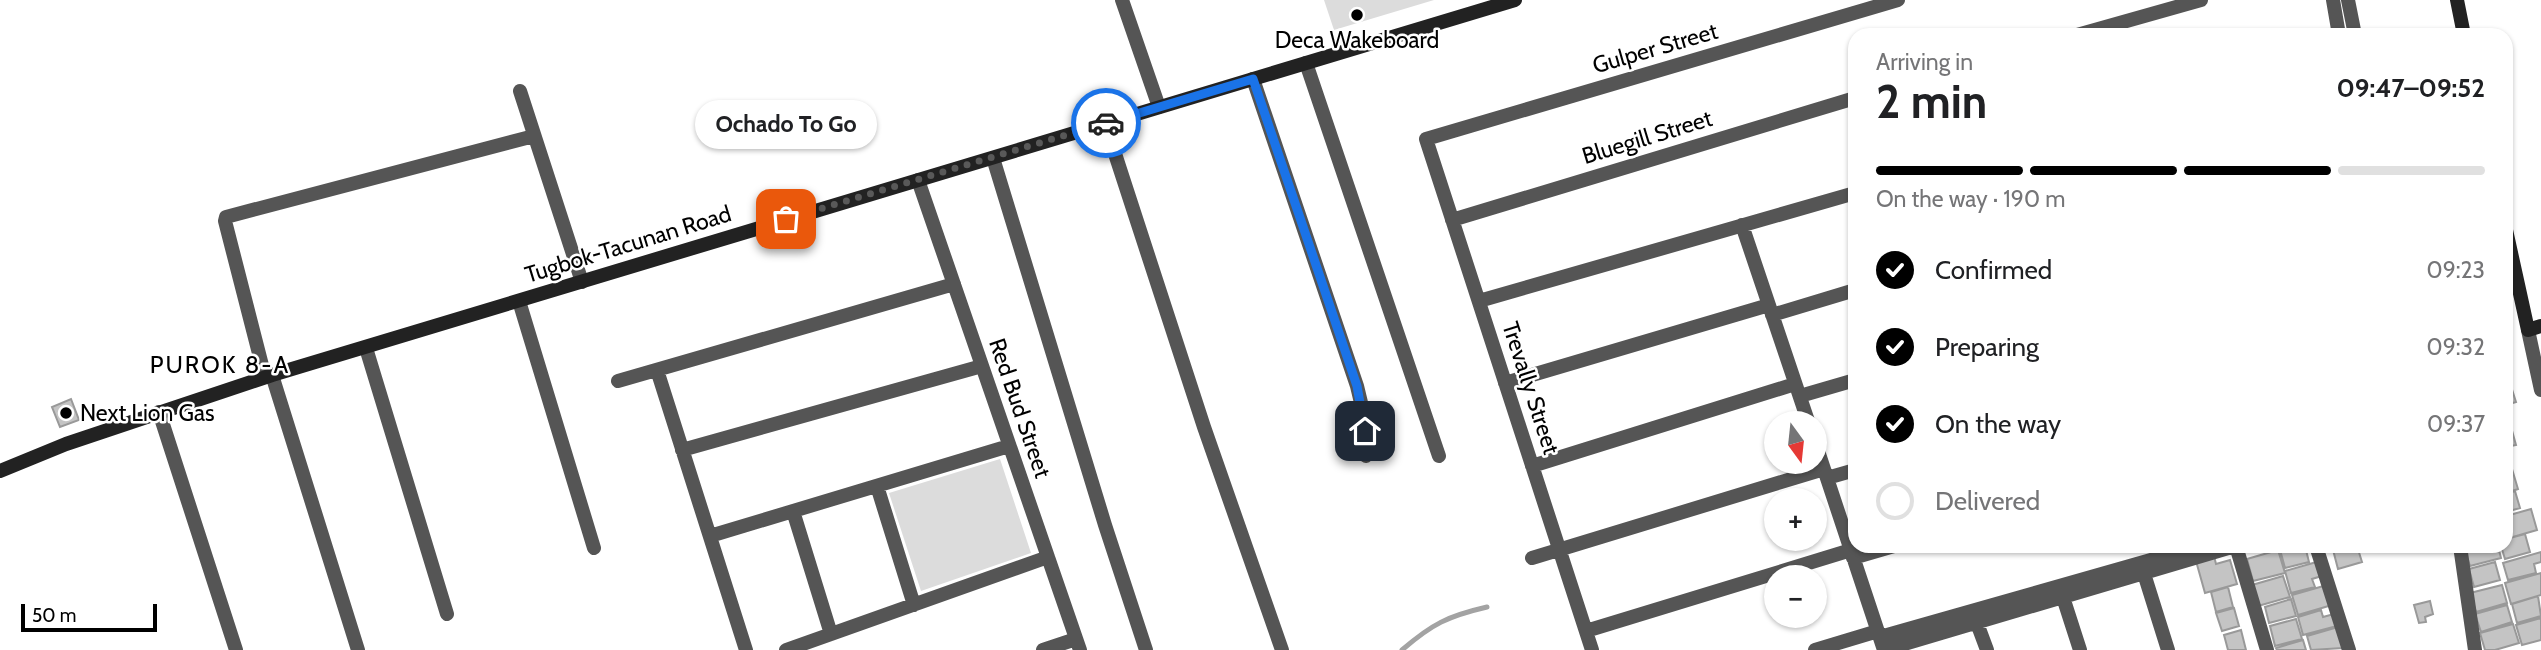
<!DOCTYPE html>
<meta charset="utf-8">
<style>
:root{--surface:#fff;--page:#f6f6f6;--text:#202124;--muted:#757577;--line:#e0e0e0;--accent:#000}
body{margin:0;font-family:Cabin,sans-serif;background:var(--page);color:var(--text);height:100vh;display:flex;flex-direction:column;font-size:26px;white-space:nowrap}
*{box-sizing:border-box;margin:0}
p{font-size:23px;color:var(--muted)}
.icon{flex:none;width:38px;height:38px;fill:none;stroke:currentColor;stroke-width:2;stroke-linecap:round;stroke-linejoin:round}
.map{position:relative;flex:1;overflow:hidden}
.drawer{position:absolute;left:1848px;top:28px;width:665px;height:525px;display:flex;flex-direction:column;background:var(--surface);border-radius:21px;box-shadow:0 2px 5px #0004}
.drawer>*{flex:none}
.needle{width:46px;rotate:165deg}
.tools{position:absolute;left:1764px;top:411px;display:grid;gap:14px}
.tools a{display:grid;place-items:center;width:63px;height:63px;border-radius:50%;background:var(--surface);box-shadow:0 2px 5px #0004;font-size:35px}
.scale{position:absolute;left:21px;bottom:18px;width:136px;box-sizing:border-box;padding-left:7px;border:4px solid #000;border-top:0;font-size:19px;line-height:24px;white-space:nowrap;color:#000;-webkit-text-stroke:5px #fff;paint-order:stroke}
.pin{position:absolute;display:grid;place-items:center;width:60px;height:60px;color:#fff;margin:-30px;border-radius:14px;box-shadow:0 4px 10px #0006}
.courier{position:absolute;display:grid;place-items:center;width:70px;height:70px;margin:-35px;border:5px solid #1a73e8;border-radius:50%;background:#fff;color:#222;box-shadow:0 2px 9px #0007}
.bubble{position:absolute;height:49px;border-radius:24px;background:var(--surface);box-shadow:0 2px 5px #0004;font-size:23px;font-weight:700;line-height:49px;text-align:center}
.summary em{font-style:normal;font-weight:700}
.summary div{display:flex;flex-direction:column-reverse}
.summary{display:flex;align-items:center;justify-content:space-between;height:119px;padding:0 28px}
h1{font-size:46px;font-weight:700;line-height:52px}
.bar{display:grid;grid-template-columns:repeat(4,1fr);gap:10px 7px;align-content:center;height:84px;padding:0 28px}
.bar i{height:9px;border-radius:5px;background:var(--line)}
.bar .active{background:var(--accent)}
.bar p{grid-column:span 4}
ol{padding:0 28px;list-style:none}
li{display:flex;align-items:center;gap:21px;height:77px}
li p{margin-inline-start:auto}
li .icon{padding:7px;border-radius:50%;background:var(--accent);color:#fff;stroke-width:4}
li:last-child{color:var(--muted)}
li i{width:38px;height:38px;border:4px solid var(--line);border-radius:50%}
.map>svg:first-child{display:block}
.green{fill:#dcdcdc}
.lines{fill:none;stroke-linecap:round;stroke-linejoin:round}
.stream{stroke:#a3a3a3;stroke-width:5}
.building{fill:#c4c4c4;stroke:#999;stroke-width:2}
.street{stroke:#555;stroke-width:14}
.secondary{stroke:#222;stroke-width:14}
.done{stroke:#595959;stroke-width:7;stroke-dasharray:0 12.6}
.route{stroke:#1a73e8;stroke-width:9}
.poi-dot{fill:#000;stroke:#fff;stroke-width:2.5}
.labels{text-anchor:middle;stroke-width:5;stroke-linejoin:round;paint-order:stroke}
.poi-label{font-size:23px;fill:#000;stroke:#fff}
.street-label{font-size:23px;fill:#000;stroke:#fff}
.neighbourhood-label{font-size:24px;letter-spacing:2px;fill:#000;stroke:#fff}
</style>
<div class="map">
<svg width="2541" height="650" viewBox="0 0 2541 650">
<rect width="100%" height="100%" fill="#fff"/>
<path class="green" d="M 1324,0 L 1434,0 L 1334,30 Z
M 1000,459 L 1031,553 L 921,591 L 889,493 Z"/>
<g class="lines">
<path class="stream" d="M 1402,650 C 1432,624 1448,616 1487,607"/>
</g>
<path class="building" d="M 2509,380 L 2516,402 L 2506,405 L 2506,381 Z
M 71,399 L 79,420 L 60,427 L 52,407 Z
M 2511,427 L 2516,445 L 2506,447 L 2506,428 Z
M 2512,469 L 2518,489 L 2506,493 L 2506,470 Z
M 2515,491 L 2520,508 L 2506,512 L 2506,494 Z
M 2531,509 L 2537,530 L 2506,539 L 2506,516 Z
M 2525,534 L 2530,552 L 2505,559 L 2501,546 L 2506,546 L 2506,539 Z
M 2279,546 L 2305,546 L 2309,562 L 2285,568 Z
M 2332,546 L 2357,546 L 2362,562 L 2338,569 Z
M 2469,546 L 2498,546 L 2501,558 L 2470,566 L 2464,547 Z
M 2278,550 L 2285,573 L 2253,581 L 2247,559 Z
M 2541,552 L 2541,562 L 2534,564 L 2536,573 L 2508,580 L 2503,563 Z
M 2214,556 L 2216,564 L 2230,560 L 2237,584 L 2205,593 L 2196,561 Z
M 2320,561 L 2325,575 L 2312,579 L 2315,587 L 2291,593 L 2285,571 Z
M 2495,562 L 2500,580 L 2474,587 L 2469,569 Z
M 2541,573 L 2541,595 L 2511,604 L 2505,583 Z
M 2283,576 L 2290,597 L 2258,606 L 2252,585 Z
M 2327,585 L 2332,605 L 2298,615 L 2292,595 Z
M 2502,585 L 2507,603 L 2476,612 L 2470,593 Z
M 2228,587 L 2233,607 L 2216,612 L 2211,592 Z
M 2538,596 L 2541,616 L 2517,623 L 2512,604 Z
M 2291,599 L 2296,616 L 2269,623 L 2265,607 Z
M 2430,601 L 2433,614 L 2425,617 L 2426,622 L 2419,623 L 2414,605 Z
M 2507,605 L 2512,622 L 2481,632 L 2475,614 Z
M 2234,608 L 2239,626 L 2222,631 L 2216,613 Z
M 2321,610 L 2323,617 L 2334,614 L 2337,626 L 2303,635 L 2298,617 Z
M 2541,618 L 2541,640 L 2522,645 L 2516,625 Z
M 2296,619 L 2302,639 L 2275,646 L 2270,626 Z
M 2513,624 L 2519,643 L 2495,650 L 2485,650 L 2480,633 Z
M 2338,627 L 2343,648 L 2311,650 L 2307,636 Z
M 2241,630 L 2246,650 L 2228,650 L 2224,635 Z
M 2303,640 L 2306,650 L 2277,650 L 2276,648 Z"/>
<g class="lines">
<path class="street" d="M 1122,0 L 1159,107
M 2333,0 L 2339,35
M 2348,0 L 2355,35
M 2077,35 L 2201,0
M 1306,63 L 1439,456
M 1253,79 L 1357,386 L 1363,411 L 1366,456
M 520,91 L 582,282
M 1105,123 L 1204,427 L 1282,650
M 993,158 L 1105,525 L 1146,650
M 918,180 L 1080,650
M 1452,220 L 1855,98
M 1742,225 L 1809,424
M 519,301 L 594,548
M 1479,301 L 1855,193
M 1772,315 L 1855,290
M 2528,330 L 2541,390
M 366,348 L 447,614
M 657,370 L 746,650
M 272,375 L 358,650
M 265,377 L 225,221 L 226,217 L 534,136
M 618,381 L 954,284
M 1505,383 L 1769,305
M 1800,396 L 1855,380
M 159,412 L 236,650
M 1815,442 L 1884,650 L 2235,546
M 682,450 L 982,366
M 1532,466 L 1795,384
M 1827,478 L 1855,470
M 877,486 L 914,605
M 793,511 L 831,634
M 710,536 L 1009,446
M 2236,546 L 2267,650
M 2316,546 L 2349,650
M 2460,546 L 2475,650
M 1532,558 L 1824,469
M 1853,558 L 1894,546
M 2141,564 L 2168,650
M 2061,591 L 2080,650
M 1974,615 L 1987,650
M 1586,631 L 1851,550
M 1880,637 L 2200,546
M 786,650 L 1048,557
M 1043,650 L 1076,639
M 1592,650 L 1426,139 L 1898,0
M 1815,650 L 1878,631"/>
<path class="secondary" d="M 2457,0 L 2464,35
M 2506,230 L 2528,330 L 2541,326
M 0,471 L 66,444 L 272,375 L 1515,0"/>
</g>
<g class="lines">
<path class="done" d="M 786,219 L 1106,123"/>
<path class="route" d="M 1106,123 L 1253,79 L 1357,386 L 1365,431"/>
</g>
<g class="poi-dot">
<circle cx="1357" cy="15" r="7"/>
<circle cx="66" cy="413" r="7"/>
</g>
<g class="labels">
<g class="poi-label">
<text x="1357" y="48">Deca Wakeboard</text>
<text x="80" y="421" text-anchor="start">Next Lion Gas</text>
</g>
<g class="street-label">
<text transform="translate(1655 48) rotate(-16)" y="8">Gulper Street</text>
<text transform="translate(1647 137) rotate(-17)" y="8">Bluegill Street</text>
<text transform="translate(628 244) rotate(-17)" y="8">Tugbok-Tacunan Road</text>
<text transform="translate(1531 388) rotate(72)" y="8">Trevally Street</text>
<text transform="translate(1020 408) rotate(71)" y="8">Red Bud Street</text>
</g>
<g class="neighbourhood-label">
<text x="220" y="373">PUROK 8-A</text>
</g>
</g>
</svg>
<div class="tools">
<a><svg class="needle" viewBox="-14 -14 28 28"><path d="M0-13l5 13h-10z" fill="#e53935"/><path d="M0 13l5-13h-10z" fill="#757577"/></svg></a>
<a>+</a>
<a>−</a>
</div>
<div class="scale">50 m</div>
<div class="pin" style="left:786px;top:219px;background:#ea580c"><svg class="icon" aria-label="bag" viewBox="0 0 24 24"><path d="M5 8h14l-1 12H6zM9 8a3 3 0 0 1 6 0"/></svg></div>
<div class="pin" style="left:1365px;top:431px;background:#1f2937"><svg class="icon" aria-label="home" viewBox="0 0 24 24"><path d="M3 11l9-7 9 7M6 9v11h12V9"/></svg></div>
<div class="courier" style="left:1106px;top:123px"><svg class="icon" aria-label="car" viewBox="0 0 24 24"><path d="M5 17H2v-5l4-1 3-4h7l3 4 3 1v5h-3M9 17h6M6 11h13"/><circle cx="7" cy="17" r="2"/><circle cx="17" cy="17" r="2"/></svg></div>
<div class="bubble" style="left:695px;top:100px;width:182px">Ochado To Go</div>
<section class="drawer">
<div class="summary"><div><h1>2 min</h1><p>Arriving in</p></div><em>09:47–09:52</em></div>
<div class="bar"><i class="active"></i><i class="active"></i><i class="active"></i><i></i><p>On the way · 190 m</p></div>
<ol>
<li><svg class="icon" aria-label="check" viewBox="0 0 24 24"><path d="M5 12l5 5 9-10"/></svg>Confirmed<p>09:23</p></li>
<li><svg class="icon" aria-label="check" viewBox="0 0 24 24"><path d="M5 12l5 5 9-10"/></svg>Preparing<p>09:32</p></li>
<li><svg class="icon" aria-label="check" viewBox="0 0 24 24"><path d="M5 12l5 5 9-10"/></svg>On the way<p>09:37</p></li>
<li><i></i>Delivered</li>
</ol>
</section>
</div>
